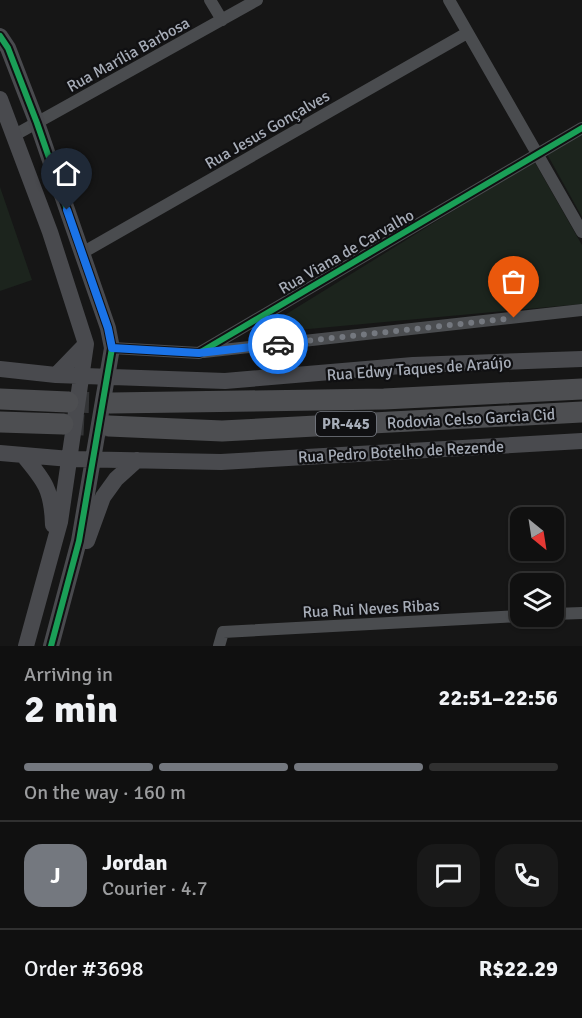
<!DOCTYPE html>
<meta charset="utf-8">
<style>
:root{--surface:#101010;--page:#191919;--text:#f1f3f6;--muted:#9c9d9f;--line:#303030;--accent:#74787f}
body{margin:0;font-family:Signika,sans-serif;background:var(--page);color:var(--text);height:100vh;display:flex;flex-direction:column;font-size:22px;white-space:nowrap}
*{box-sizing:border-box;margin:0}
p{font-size:20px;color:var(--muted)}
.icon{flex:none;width:33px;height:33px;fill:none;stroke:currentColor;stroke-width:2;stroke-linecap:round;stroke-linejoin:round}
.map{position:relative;height:646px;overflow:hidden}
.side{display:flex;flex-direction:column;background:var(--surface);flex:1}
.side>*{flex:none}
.needle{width:39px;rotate:150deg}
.tools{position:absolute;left:510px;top:507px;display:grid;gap:12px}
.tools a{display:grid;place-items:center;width:54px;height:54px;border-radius:12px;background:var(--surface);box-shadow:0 2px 4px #0004,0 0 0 2px var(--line);font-size:30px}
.pin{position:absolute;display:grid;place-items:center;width:51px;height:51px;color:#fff;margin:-62px -26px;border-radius:50% 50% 50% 0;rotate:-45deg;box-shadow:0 0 6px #0007}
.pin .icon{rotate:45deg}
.courier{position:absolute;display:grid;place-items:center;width:60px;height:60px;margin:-30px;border:4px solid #1a73e8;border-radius:50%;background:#fff;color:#222;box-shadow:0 2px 8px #0007}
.overview em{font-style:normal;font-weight:800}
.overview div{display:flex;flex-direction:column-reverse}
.overview{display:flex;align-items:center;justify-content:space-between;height:102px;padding:0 24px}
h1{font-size:39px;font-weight:800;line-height:45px}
.bar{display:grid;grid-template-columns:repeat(4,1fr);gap:9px 6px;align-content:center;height:72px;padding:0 24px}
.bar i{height:8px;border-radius:4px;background:var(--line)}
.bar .on{background:var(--accent)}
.bar p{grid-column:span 4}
.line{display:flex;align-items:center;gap:15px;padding:0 24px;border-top:2px solid var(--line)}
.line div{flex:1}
.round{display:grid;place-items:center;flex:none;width:63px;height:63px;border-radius:18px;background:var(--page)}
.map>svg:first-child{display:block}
.green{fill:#1c241d}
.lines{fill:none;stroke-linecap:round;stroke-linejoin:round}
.highway-tunnel{stroke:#333436;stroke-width:21;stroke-dasharray:21 10;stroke-linecap:butt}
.street{stroke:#4a4c4f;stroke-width:12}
.secondary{stroke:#494a4e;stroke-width:16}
.highway{stroke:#4d4e51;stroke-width:21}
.cycleway-casing{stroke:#101012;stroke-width:10}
.cycleway{stroke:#1a9f57;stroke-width:6}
.done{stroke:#74787f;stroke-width:6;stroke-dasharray:0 10.8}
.route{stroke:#1a73e8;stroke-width:8}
.labels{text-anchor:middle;stroke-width:4.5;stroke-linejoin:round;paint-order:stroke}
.shield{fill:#101012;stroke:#7a7e86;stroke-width:1.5}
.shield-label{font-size:15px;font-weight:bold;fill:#a7adb8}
.street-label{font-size:16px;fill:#a7adb8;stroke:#101012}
</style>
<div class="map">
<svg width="582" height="646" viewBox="0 0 582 646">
<rect width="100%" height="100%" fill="#161616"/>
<path class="green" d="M 582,134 L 582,217 L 547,154 Z
M 534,161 L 582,245 L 582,304 L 254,334 Z
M 0,187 L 32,280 L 0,291 Z"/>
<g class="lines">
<path class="highway-tunnel" d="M 68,402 L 111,403
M 63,424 L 109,426"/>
<path class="street" d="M 210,0 L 222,20
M 449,0 L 582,232
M 13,136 L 257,0
M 82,253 L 467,33
M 112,348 L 199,353 L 582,128
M 204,352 L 582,310
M 554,614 L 582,613
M 219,646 L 223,632 L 520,616"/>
<path class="secondary" d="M 0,36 L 8,48 L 37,123 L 108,328 L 112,348 L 79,541 L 51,646
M 0,99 L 50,232 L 86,344 L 60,522 L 26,646
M 0,369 L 56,375 L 225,381 L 413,365 L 582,359
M 56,375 L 86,344
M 0,453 L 70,459 L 221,462 L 582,441
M 23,455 C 45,481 52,490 53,525
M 87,541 L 103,497 L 116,479 L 137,460"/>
<path class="highway" d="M 0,399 L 68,402
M 111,403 L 384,399 L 582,389
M 0,422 L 63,424
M 109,426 L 222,431 L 582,412"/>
<defs>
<path id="cycleway" d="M 0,36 L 8,48 L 37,123 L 108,328 L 112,348 L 79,541 L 51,646
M 112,348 L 199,353 L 582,128"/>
</defs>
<use href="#cycleway" class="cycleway-casing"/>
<use href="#cycleway" class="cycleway"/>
</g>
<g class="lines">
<path class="done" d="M 278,344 L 514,318"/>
<path class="route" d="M 67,210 L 108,328 L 112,348 L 199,353 L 278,344"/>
</g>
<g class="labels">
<rect class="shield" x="316" y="412" width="60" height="24" rx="4.5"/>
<g class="shield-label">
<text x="346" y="429">PR-445</text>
</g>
<g class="street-label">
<text transform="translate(128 54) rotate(-29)" y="6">Rua Marília Barbosa</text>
<text transform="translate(267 129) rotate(-30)" y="6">Rua Jesus Gonçalves</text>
<text transform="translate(346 251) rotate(-30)" y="6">Rua Viana de Carvalho</text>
<text transform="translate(419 368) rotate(-4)" y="6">Rua Edwy Taques de Araújo</text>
<text transform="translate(471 418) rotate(-3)" y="6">Rodovia Celso Garcia Cid</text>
<text transform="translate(401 451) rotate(-3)" y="6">Rua Pedro Botelho de Rezende</text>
<text transform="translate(371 608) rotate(-3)" y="6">Rua Rui Neves Ribas</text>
</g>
</g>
</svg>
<div class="tools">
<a><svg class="needle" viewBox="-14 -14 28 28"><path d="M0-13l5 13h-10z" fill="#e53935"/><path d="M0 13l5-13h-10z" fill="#9c9d9f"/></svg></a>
<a><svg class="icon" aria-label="layers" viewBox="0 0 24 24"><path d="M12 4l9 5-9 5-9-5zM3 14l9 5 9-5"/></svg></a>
</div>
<div class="pin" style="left:514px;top:318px;background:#ea580c"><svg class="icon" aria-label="bag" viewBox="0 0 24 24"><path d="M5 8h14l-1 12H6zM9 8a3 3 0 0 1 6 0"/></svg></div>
<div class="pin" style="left:67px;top:210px;background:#1f2937"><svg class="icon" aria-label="home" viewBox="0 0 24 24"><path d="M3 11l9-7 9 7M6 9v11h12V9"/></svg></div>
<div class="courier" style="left:278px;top:344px"><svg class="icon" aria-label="car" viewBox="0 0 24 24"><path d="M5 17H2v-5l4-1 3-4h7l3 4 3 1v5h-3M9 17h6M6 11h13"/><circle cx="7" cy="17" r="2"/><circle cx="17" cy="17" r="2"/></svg></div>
</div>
<section class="side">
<div class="overview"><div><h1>2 min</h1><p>Arriving in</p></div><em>22:51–22:56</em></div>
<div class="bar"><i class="on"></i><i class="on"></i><i class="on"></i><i></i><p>On the way · 160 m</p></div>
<div class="line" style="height:108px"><b class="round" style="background:var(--accent);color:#fff">J</b><div><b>Jordan</b><p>Courier · 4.7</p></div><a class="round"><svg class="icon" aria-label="chat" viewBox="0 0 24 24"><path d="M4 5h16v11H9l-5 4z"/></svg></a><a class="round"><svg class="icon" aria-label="phone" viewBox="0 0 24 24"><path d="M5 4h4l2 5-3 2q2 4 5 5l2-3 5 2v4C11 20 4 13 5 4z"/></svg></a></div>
<div class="line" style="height:78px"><div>Order #3698</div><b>R$22.29</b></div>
</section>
